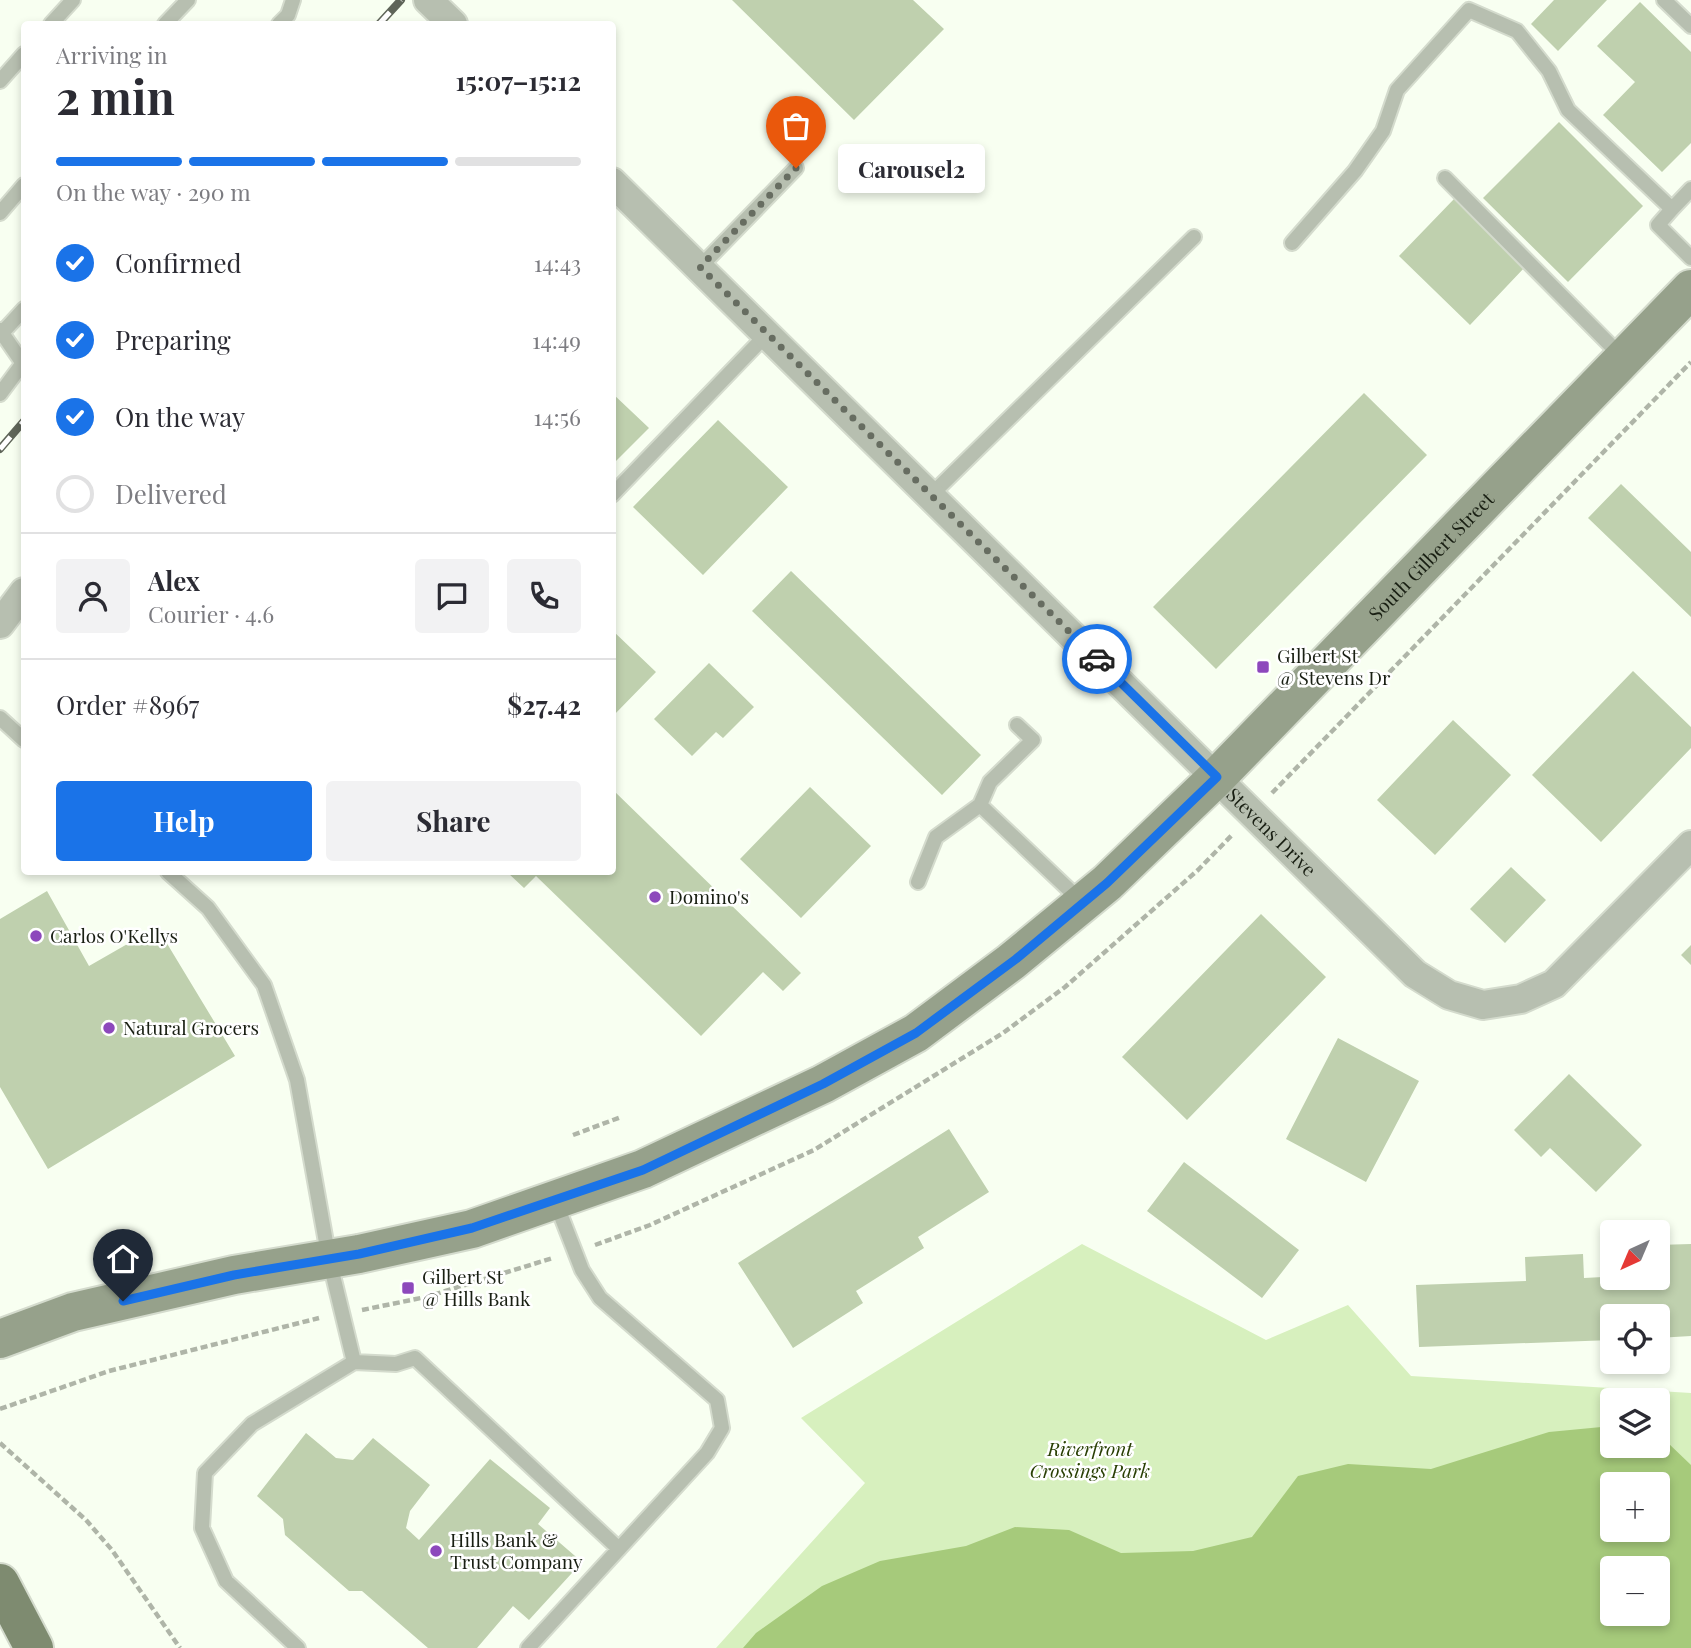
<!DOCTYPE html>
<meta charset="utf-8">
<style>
:root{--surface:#fff;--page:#f2f2f3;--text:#2b2b33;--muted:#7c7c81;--line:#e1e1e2;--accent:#1a73e8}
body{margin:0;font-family:"Playfair Display",serif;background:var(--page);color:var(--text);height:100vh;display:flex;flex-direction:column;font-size:26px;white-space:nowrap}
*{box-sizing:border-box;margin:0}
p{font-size:23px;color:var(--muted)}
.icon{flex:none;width:38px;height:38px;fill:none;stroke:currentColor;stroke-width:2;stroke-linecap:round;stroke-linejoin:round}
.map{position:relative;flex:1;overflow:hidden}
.details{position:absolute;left:21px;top:21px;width:595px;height:854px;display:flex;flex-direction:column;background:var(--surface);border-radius:7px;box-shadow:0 4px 10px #0003}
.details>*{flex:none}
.needle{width:46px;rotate:224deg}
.fabs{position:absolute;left:1600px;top:1220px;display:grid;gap:14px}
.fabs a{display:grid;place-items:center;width:70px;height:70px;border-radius:7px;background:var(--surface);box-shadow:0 4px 10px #0003;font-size:35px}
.pin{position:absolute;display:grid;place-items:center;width:60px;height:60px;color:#fff;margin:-72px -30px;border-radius:50% 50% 50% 0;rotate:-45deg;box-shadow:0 0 7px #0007}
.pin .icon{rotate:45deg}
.courier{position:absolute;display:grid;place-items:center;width:70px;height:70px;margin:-35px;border:5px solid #1a73e8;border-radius:50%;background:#fff;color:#222;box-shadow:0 2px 9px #0007}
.bubble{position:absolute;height:49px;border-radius:7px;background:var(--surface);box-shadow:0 4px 10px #0003;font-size:23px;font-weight:700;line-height:49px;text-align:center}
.summary em{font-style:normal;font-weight:700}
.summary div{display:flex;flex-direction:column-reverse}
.summary{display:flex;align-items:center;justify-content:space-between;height:119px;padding:0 35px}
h1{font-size:46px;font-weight:700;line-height:52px}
.bar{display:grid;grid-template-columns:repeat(4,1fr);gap:10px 7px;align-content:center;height:84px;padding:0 35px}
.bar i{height:9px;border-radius:5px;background:var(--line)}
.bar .active{background:var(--accent)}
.bar p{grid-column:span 4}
.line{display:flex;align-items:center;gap:18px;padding:0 35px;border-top:2px solid var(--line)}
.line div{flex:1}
.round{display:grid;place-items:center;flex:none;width:74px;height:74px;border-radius:7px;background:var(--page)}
ol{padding:0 35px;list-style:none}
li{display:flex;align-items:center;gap:21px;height:77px}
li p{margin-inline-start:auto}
li .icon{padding:7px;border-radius:50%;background:var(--accent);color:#fff;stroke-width:4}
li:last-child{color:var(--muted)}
li i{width:38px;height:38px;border:4px solid var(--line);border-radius:50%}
.primary-button{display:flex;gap:14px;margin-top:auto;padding:14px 35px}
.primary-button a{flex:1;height:80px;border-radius:7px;background:var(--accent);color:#fff;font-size:28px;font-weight:700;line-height:80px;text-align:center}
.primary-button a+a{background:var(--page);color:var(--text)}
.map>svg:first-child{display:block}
.green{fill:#d7f0be;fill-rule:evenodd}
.water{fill:#a6ca7b;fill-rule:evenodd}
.building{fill:#bfd0ae}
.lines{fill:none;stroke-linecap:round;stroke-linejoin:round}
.lane-casing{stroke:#d4dbcd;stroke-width:18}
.street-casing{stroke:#d4dbcd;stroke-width:32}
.secondary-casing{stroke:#d4dbcd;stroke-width:42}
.primary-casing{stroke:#d4dbcd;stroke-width:42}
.path{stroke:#afb5a8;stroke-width:4.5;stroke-dasharray:7 3.5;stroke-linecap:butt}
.lane{stroke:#b7bfb0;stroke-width:14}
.street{stroke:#b7bfb0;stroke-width:28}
.secondary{stroke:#96a18b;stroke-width:38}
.primary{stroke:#7e8b70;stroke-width:38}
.rail-casing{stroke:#5f6559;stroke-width:8}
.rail{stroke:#fff;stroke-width:5;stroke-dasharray:16;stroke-linecap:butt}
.done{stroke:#676d61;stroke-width:7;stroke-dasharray:0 12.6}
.route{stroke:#1a73e8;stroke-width:9}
.poi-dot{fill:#8d48bc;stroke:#fff;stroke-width:2.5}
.labels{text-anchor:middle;stroke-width:5;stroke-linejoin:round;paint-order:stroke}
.street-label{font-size:19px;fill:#191f13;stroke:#fff}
.poi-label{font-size:19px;fill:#191f13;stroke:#fff;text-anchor:start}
.park-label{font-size:19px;font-style:italic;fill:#293f04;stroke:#fff}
</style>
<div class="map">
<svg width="1691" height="1648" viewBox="0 0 1691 1648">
<rect width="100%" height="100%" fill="#f8fff1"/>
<path class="green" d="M 1082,1244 L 1266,1340 L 1348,1305 L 1411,1376 L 1691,1393 L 1691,1648 L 716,1648 L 865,1483 L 801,1418 ZM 1612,1400 L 1657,1400 L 1657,1446 L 1612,1446 ZM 1612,1484 L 1657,1484 L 1657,1530 L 1612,1530 ZM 1612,1568 L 1657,1568 L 1657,1614 L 1612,1614 Z"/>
<path class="water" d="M 1612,1426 L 1612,1446 L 1657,1446 L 1657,1439 L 1667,1442 L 1691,1465 L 1691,1648 L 743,1648 L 756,1633 L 822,1586 L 880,1561 L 966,1546 L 1015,1527 L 1069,1530 L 1121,1553 L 1193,1551 L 1252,1537 L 1298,1476 L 1348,1464 L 1431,1469 L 1549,1432 ZM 1612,1484 L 1657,1484 L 1657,1530 L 1612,1530 ZM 1612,1568 L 1657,1568 L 1657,1614 L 1612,1614 Z"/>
<path class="building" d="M 732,0 L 913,0 L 944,29 L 854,120 Z
M 1554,0 L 1607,0 L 1558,51 L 1531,24 Z
M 1640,2 L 1691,52 L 1691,143 L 1662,172 L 1603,115 L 1635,82 L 1597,46 Z
M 1559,122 L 1643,206 L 1568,282 L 1483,198 Z
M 1454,199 L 1525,267 L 1470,325 L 1399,256 Z
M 612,393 L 649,428 L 612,465 Z
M 1364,393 L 1427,455 L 1216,669 L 1153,607 Z
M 718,420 L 788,487 L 703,575 L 633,507 Z
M 1621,484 L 1691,552 L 1691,617 L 1588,518 Z
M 791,571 L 981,755 L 942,795 L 752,611 Z
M 612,630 L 656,672 L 612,717 Z
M 709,663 L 754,707 L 723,738 L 716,732 L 692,756 L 654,719 Z
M 1633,671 L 1691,727 L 1691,748 L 1601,842 L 1532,775 Z
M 1453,720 L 1511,775 L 1435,855 L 1377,800 Z
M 810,787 L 871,846 L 801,918 L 740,859 Z
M 612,789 L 801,973 L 783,991 L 763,972 L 701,1036 L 536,876 L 524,888 L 507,872 L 612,872 Z
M 1511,867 L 1546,900 L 1505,943 L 1470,909 Z
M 47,891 L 89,966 L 157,927 L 235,1056 L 48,1169 L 0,1087 L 0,919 Z
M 1261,914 L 1326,977 L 1187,1120 L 1122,1057 Z
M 1691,945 L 1691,965 L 1681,955 Z
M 1338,1038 L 1419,1081 L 1366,1182 L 1286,1139 Z
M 1569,1074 L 1642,1145 L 1596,1192 L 1550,1148 L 1541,1157 L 1514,1130 Z
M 949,1129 L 989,1192 L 918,1237 L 924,1248 L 856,1291 L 863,1303 L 793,1348 L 738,1263 Z
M 1184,1162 L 1299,1250 L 1262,1298 L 1147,1211 Z
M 1691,1244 L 1691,1336 L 1657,1338 L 1657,1316 L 1612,1316 L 1612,1340 L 1419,1347 L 1416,1285 L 1526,1281 L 1525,1257 L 1583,1254 L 1584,1278 L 1603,1277 L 1602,1247 L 1612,1247 L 1612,1278 L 1657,1278 L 1657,1245 Z
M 306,1433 L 336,1458 L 353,1460 L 373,1438 L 430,1485 L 410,1511 L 406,1528 L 419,1540 L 490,1459 L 550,1508 L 538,1524 L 582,1562 L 529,1620 L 513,1606 L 477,1648 L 428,1648 L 362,1591 L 349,1591 L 285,1535 L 283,1519 L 257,1496 Z"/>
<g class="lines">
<defs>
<path id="lane" d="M 1664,0 L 1691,26
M 51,24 L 73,0
M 165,24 L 188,0
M 279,24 L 288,15 L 293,0
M 0,81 L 24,54
M 1445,178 L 1623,358
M 1672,209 L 1691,189
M 0,213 L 24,185
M 1292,243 L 1355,171 L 1383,131 L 1397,90 L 1469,10 L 1517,31 L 1549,71 L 1568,110 L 1672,209 L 1658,225 L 1691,258
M 700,267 L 796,168
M 0,330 L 24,365
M 2,333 L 24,309
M 0,394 L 23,363
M 612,495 L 767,334
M 931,495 L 1194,237
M 0,718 L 24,740
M 980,805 L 990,782 L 1033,740 L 1017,725
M 168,872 L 208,908 L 264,985 L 297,1080 L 329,1259 L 354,1362 L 396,1364 L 415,1358 L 619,1549
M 918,882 L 936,837 L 980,805 L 1082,902
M 298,1648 L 226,1581 L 202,1528 L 205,1473 L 252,1424 L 354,1362
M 528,1648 L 707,1453 L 722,1428 L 717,1400 L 600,1298 L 582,1270 L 556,1203"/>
<g id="street">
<path d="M 428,0 L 453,24"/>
<path id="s1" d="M 612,182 L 1415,974 L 1449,995 L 1483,1005 L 1521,999 L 1554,984 L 1691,845"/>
<path d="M 0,624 L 24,592"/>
</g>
<g id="secondary">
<path id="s2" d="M 0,1339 L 73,1312 L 234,1275 L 359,1254 L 472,1229 L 643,1169 L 823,1084 L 916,1033 L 1011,962 L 1107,883 L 1217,777 L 1691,289"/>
</g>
<path id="primary" d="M 0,1583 L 34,1648"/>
</defs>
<use href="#lane" class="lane-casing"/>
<use href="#street" class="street-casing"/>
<use href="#secondary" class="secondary-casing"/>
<use href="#primary" class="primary-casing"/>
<path class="path" d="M 1272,793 L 1691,362
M 573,1135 L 621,1117
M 595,1245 L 650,1225 L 814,1150 L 1003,1033 L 1065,987 L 1198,870 L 1232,835
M 362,1310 L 426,1297 L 553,1258
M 0,1409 L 109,1371 L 319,1318
M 0,1443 L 86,1520 L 112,1550 L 180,1648"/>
<use href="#lane" class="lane"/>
<use href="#street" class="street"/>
<use href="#secondary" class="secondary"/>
<use href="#primary" class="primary"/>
<defs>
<path id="rail" d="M 379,24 L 401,0
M 0,449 L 24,421"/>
</defs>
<use href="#rail" class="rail-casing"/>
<use href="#rail" class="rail"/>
</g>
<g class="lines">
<path class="done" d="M 796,168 L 700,267 L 1097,659"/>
<path class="route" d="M 123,1301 L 234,1275 L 359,1254 L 472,1228 L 643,1170 L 823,1084 L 916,1033 L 1016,959 L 1107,883 L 1217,777 L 1097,659"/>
</g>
<g class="poi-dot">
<rect x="1256" y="660" width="14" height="14" rx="3.5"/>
<circle cx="655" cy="897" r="7"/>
<circle cx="36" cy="936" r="7"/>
<circle cx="109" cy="1028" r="7"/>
<rect x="401" y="1281" width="14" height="14" rx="3.5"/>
<circle cx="436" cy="1551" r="7"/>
</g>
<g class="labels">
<g class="street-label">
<text dy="7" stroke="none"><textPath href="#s2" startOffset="1675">South Gilbert Street</textPath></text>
<text dy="7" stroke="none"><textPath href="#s1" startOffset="926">Stevens Drive</textPath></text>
</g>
<g class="poi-label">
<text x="1277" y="663">Gilbert St<tspan x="1277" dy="22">@ Stevens Dr</tspan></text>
<text x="669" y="904">Domino's</text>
<text x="50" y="943">Carlos O'Kellys</text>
<text x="123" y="1035">Natural Grocers</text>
<text x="422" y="1284">Gilbert St<tspan x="422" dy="22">@ Hills Bank</tspan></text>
<text x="450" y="1547">Hills Bank &amp;<tspan x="450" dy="22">Trust Company</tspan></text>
</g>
<g class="park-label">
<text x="1090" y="1456">Riverfront<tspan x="1090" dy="22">Crossings Park</tspan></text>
</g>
</g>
</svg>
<div class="fabs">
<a><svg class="needle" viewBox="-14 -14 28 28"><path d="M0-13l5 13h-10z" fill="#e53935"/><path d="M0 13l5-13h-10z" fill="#7c7c81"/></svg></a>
<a><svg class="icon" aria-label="locate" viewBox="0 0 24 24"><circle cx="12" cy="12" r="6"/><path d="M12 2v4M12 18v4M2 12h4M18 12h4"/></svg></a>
<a><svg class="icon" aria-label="layers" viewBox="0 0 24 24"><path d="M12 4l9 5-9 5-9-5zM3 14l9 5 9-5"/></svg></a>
<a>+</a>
<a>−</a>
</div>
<div class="pin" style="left:796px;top:168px;background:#ea580c"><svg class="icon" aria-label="bag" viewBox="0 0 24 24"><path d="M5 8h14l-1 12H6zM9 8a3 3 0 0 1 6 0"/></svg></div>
<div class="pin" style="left:123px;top:1301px;background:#1f2937"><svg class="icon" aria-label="home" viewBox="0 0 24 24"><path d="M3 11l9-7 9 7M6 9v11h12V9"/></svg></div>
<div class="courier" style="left:1097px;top:659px"><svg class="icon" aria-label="car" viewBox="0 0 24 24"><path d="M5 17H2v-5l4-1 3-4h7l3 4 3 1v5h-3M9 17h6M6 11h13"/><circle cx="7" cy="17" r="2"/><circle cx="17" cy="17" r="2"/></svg></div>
<div class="bubble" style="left:838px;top:144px;width:147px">Carousel2</div>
<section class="details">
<div class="summary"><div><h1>2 min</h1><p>Arriving in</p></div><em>15:07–15:12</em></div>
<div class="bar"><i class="active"></i><i class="active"></i><i class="active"></i><i></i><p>On the way · 290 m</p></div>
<ol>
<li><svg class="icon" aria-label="check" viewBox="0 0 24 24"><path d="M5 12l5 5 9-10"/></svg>Confirmed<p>14:43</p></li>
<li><svg class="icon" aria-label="check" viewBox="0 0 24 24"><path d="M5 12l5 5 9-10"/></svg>Preparing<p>14:49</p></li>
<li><svg class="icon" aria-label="check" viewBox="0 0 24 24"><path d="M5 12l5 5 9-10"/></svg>On the way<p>14:56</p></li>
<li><i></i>Delivered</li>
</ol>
<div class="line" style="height:126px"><a class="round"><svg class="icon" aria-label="person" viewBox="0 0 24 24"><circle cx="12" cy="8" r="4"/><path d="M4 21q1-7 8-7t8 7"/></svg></a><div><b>Alex</b><p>Courier · 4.6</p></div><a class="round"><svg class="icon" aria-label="chat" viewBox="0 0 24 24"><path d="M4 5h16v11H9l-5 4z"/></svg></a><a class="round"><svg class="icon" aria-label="phone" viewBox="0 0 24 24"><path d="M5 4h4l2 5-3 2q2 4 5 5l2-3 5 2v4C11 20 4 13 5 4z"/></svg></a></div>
<div class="line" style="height:91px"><div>Order #8967</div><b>$27.42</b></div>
<div class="primary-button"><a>Help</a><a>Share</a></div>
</section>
</div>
